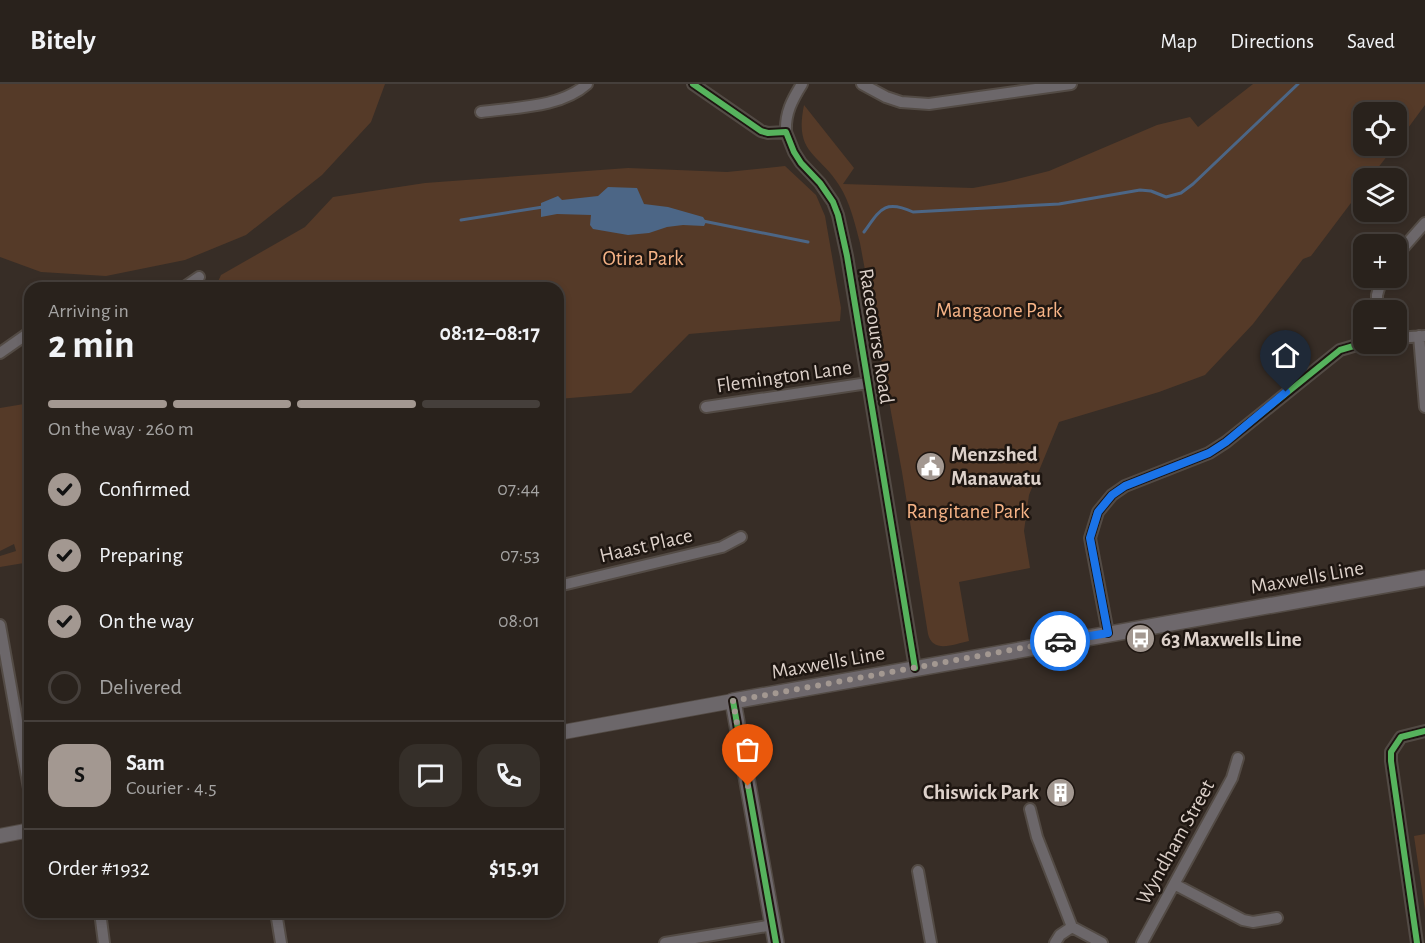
<!DOCTYPE html>
<meta charset="utf-8">
<style>
:root{--surface:#29221c;--page:#352f29;--text:#f1f3f6;--muted:#a5a4a3;--line:#453f3b;--accent:#a39891}
body{margin:0;font-family:"Alegreya Sans",sans-serif;background:var(--page);color:var(--text);height:100vh;display:flex;flex-direction:column;font-size:22px;white-space:nowrap}
*{box-sizing:border-box;margin:0}
p{font-size:20px;color:var(--muted)}
.icon{flex:none;width:33px;height:33px;fill:none;stroke:currentColor;stroke-width:2;stroke-linecap:round;stroke-linejoin:round}
.map{position:relative;flex:1;overflow:hidden}
.details{position:absolute;left:24px;top:198px;width:540px;height:636px;display:flex;flex-direction:column;background:var(--surface);border-radius:18px;box-shadow:0 3px 9px #0003,0 0 0 2px var(--line)}
.details>*{flex:none}
.controls{position:absolute;left:1353px;top:18px;display:grid;gap:12px}
.controls a{display:grid;place-items:center;width:54px;height:54px;border-radius:12px;background:var(--surface);box-shadow:0 3px 9px #0003,0 0 0 2px var(--line);font-size:30px}
.pin{position:absolute;display:grid;place-items:center;width:51px;height:51px;color:#fff;margin:-62px -26px;border-radius:50% 50% 50% 0;rotate:-45deg;box-shadow:0 0 6px #0007}
.pin .icon{rotate:45deg}
.courier{position:absolute;display:grid;place-items:center;width:60px;height:60px;margin:-30px;border:4px solid #1a73e8;border-radius:50%;background:#fff;color:#222;box-shadow:0 2px 8px #0007}
.summary em{font-style:normal;font-weight:700}
.summary div{display:flex;flex-direction:column-reverse}
.summary{display:flex;align-items:center;justify-content:space-between;height:102px;padding:0 24px}
h1{font-size:39px;font-weight:700;line-height:45px}
.bar{display:grid;grid-template-columns:repeat(4,1fr);gap:9px 6px;align-content:center;height:72px;padding:0 24px}
.bar i{height:8px;border-radius:4px;background:var(--line)}
.bar .on{background:var(--accent)}
.bar p{grid-column:span 4}
.line{display:flex;align-items:center;gap:15px;padding:0 24px;border-top:2px solid var(--line)}
.line div{flex:1}
.round{display:grid;place-items:center;flex:none;width:63px;height:63px;border-radius:18px;background:var(--page)}
ol{padding:0 24px;list-style:none}
li{display:flex;align-items:center;gap:18px;height:66px}
li p{margin-inline-start:auto}
li .icon{padding:6px;border-radius:50%;background:var(--accent);color:#111;stroke-width:4}
li:last-child{color:var(--muted)}
li i{width:33px;height:33px;border:3px solid var(--line);border-radius:50%}
header{display:flex;align-items:center;gap:36px;box-sizing:border-box;height:84px;padding:0 30px;background:var(--surface);border-bottom:2px solid var(--line)}
header strong{font-size:28px}
nav{display:flex;gap:33px;margin-inline-start:auto;font-size:21px}
.map>svg:first-child{display:block}
.green{fill:#553a28}
.water{fill:#4c6686}
.lines{fill:none;stroke-linecap:round;stroke-linejoin:round}
.stream{stroke:#4c6686;stroke-width:3}
.minor-casing{stroke:#534b45;stroke-width:14}
.tertiary-casing{stroke:#534b45;stroke-width:16}
.secondary-casing{stroke:#534b45;stroke-width:18}
.minor{stroke:#6c676a;stroke-width:10}
.tertiary{stroke:#6c676a;stroke-width:14}
.secondary{stroke:#6e686c;stroke-width:15}
.cycleway-casing{stroke:#1e1611;stroke-width:10}
.cycleway{stroke:#56b35d;stroke-width:6}
.done{stroke:#a39891;stroke-width:6;stroke-dasharray:0 10.8}
.route{stroke:#1a73e8;stroke-width:8}
.labels{text-anchor:middle;stroke-width:5;stroke-linejoin:round;paint-order:stroke}
.park-label{font-size:21px;fill:#f6b386;stroke:#1e1611}
.street-label{font-size:21px;fill:#ddd1ca;stroke:#1e1611}
.poi-label{font-size:21px;font-weight:bold;fill:#ddd1ca;stroke:#1e1611;text-anchor:start}
</style>
<header>
<strong>Bitely</strong>
<nav><a>Map</a><a>Directions</a><a>Saved</a></nav>
</header>
<div class="map">
<svg width="1425" height="859" viewBox="0 0 1425 859">
<rect width="100%" height="100%" fill="#372d26"/>
<path class="green" d="M 0,0 L 385,0 L 371,38 L 322,91 L 246,151 L 185,176 L 106,192 L 41,188 L 0,173 Z
M 1253,0 L 1425,0 L 1425,21 L 1397,59 L 1396,28 L 1364,28 L 1364,62 L 1395,62 L 1370,94 L 1364,94 L 1363,103 L 1311,172 L 1303,175 L 1253,240 L 1205,291 L 1159,308 L 1059,338 L 1029,411 L 1024,447 L 1030,484 L 959,498 L 969,557 C 954,560 933,570 928,550 L 902,388 L 860,159 C 855,140 850,118 839,101 C 818,68 794,70 804,21 L 854,84 L 843,100 L 973,104 L 1005,98 L 1049,87 L 1157,41 L 1190,33 L 1198,43 Z
M 785,82 L 816,111 L 825,132 L 841,224 L 840,237 L 689,250 L 631,309 L 558,315 L 558,204 L 215,204 L 221,191 L 305,143 L 333,113 L 425,99 L 628,84 L 727,88 Z
M 30,319 L 30,478 L 0,483 L 0,472 L 16,467 L 14,460 L 0,467 L 0,324 Z
M 1425,750 L 1425,827 L 1414,752 Z"/>
<path class="water" d="M 608,103 L 637,104 L 644,120 L 668,123 L 703,133 L 706,138 L 704,142 L 683,141 L 667,143 L 649,149 L 628,151 L 593,145 L 590,141 L 591,131 L 557,130 L 541,133 L 541,119 L 558,112 L 562,116 L 598,112 Z"/>
<g class="lines">
<path class="stream" d="M 461,136 L 543,123
M 703,137 L 808,158
M 864,148 C 880,126 884,115 913,128 L 1059,120 L 1140,106 L 1151,107 L 1166,113 L 1181,109 L 1193,100 L 1298,0"/>
<defs>
<path id="minor" d="M 693,0 L 761,47 L 768,49 L 786,48 L 794,68 L 801,79 L 820,99 L 833,118 L 838,131 L 847,172 L 915,584
M 862,0 L 886,13 L 901,18 L 929,20 L 1071,0
M 481,28 C 516,23 560,24 587,0
M 786,48 C 785,29 792,16 802,0
M 1396,172 L 1425,139
M 183,204 L 199,193
M 1377,226 L 1377,211 L 1382,194
M 1419,252 L 1425,323
M 1396,254 L 1425,252
M 0,269 L 30,248
M 706,323 L 868,299
M 558,502 L 722,463 L 741,453
M 0,541 L 30,710
M 1108,549 L 1090,454 L 1098,428 L 1112,411 L 1125,402 L 1209,369 L 1226,358 L 1340,266 L 1364,259
M 1030,725 L 1037,753 L 1072,843 L 1102,859
M 918,787 L 931,859
M 1174,800 L 1243,836 L 1253,838 L 1277,834
M 100,828 L 104,859
M 276,828 L 281,859
M 665,859 L 773,841
M 1055,859 L 1060,851 L 1072,843
M 1142,859 L 1232,694 L 1238,674
M 1417,859 L 1391,677 L 1391,668 L 1401,653 L 1425,647"/>
<path id="tertiary" d="M 558,649 L 733,617
M 0,752 L 30,746"/>
<path id="secondary" d="M 776,859 L 733,617 L 1425,494"/>
</defs>
<use href="#minor" class="minor-casing"/>
<use href="#tertiary" class="tertiary-casing"/>
<use href="#secondary" class="secondary-casing"/>
<use href="#minor" class="minor"/>
<use href="#tertiary" class="tertiary"/>
<use href="#secondary" class="secondary"/>
<defs>
<path id="cycleway" d="M 693,0 L 761,47 L 768,49 L 786,48 L 794,68 L 801,79 L 820,99 L 833,118 L 838,131 L 847,172 L 915,584
M 1108,549 L 1090,454 L 1098,428 L 1112,411 L 1125,402 L 1209,369 L 1226,358 L 1340,266 L 1364,259
M 733,617 L 776,859
M 1417,859 L 1391,677 L 1391,668 L 1401,653 L 1425,647"/>
</defs>
<use href="#cycleway" class="cycleway-casing"/>
<use href="#cycleway" class="cycleway"/>
</g>
<g class="lines">
<path class="done" d="M 748,702 L 733,617 L 1060,557"/>
<path class="route" d="M 1060,557 L 1108,549 L 1090,454 L 1098,428 L 1112,411 L 1125,402 L 1209,369 L 1226,358 L 1286,308"/>
</g>
<defs>
<symbol id="civic-disc" viewBox="-11 -11 22 22"><circle r="9.5" fill="#a39891" stroke="#1e1611"/><path d="M-.6-6.5H3V-4.5H.6V-3L4-1V1h2V6H-6V1h2V-1L-.6-3ZM-1.2 2.5V6h2.4V2.5Z" fill="#fff"/></symbol>
<symbol id="bus-disc" viewBox="-11 -11 22 22"><circle r="9.5" fill="#a39891" stroke="#1e1611"/><path d="M-5-6H5V4H4V6H2V4H-2V6H-4V4H-5ZM-3.5-4V0h7V-4ZM-3.5 1.2v1.5H-2V1.2ZM2 1.2v1.5H3.5V1.2Z" fill="#fff"/></symbol>
<symbol id="building-disc" viewBox="-11 -11 22 22"><circle r="9.5" fill="#a39891" stroke="#1e1611"/><path d="M-4-6H4V6H1V3H-1V6H-4ZM-2.5-4.3h1.7v1.8h-1.7ZM.8-4.3h1.7v1.8H.8ZM-2.5-1h1.7V.8h-1.7ZM.8-1h1.7V.8H.8Z" fill="#fff"/></symbol>
</defs>
<g fill-rule="evenodd">
<use href="#civic-disc" x="914" y="366" width="33" height="33"/>
<use href="#bus-disc" x="1124" y="538" width="33" height="33"/>
<use href="#building-disc" x="1044" y="692" width="33" height="33"/>
</g>
<g class="labels">
<g class="park-label">
<text x="643" y="181">Otira Park</text>
<text x="999" y="233">Mangaone Park</text>
<text x="968" y="434">Rangitane Park</text>
</g>
<g class="street-label">
<text transform="translate(877 252) rotate(81)" y="7">Racecourse Road</text>
<text transform="translate(784 292) rotate(-8)" y="7">Flemington Lane</text>
<text transform="translate(646 461) rotate(-13)" y="7">Haast Place</text>
<text transform="translate(1307 493) rotate(-10)" y="7">Maxwells Line</text>
<text transform="translate(828 578) rotate(-10)" y="7">Maxwells Line</text>
<text transform="translate(1175 758) rotate(-61)" y="7">Wyndham Street</text>
</g>
<g class="poi-label">
<text x="951" y="377">Menzshed<tspan x="951" dy="24">Manawatu</tspan></text>
<text x="1161" y="562">63 Maxwells Line</text>
<text x="1039" y="715" text-anchor="end">Chiswick Park</text>
</g>
</g>
</svg>
<div class="controls">
<a><svg class="icon" aria-label="locate" viewBox="0 0 24 24"><circle cx="12" cy="12" r="6"/><path d="M12 2v4M12 18v4M2 12h4M18 12h4"/></svg></a>
<a><svg class="icon" aria-label="layers" viewBox="0 0 24 24"><path d="M12 4l9 5-9 5-9-5zM3 14l9 5 9-5"/></svg></a>
<a>+</a>
<a>−</a>
</div>
<div class="pin" style="left:748px;top:702px;background:#ea580c"><svg class="icon" aria-label="bag" viewBox="0 0 24 24"><path d="M5 8h14l-1 12H6zM9 8a3 3 0 0 1 6 0"/></svg></div>
<div class="pin" style="left:1286px;top:308px;background:#1f2937"><svg class="icon" aria-label="home" viewBox="0 0 24 24"><path d="M3 11l9-7 9 7M6 9v11h12V9"/></svg></div>
<div class="courier" style="left:1060px;top:557px"><svg class="icon" aria-label="car" viewBox="0 0 24 24"><path d="M5 17H2v-5l4-1 3-4h7l3 4 3 1v5h-3M9 17h6M6 11h13"/><circle cx="7" cy="17" r="2"/><circle cx="17" cy="17" r="2"/></svg></div>
<section class="details">
<div class="summary"><div><h1>2 min</h1><p>Arriving in</p></div><em>08:12–08:17</em></div>
<div class="bar"><i class="on"></i><i class="on"></i><i class="on"></i><i></i><p>On the way · 260 m</p></div>
<ol>
<li><svg class="icon" aria-label="check" viewBox="0 0 24 24"><path d="M5 12l5 5 9-10"/></svg>Confirmed<p>07:44</p></li>
<li><svg class="icon" aria-label="check" viewBox="0 0 24 24"><path d="M5 12l5 5 9-10"/></svg>Preparing<p>07:53</p></li>
<li><svg class="icon" aria-label="check" viewBox="0 0 24 24"><path d="M5 12l5 5 9-10"/></svg>On the way<p>08:01</p></li>
<li><i></i>Delivered</li>
</ol>
<div class="line" style="height:108px"><b class="round" style="background:var(--accent);color:#111">S</b><div><b>Sam</b><p>Courier · 4.5</p></div><a class="round"><svg class="icon" aria-label="chat" viewBox="0 0 24 24"><path d="M4 5h16v11H9l-5 4z"/></svg></a><a class="round"><svg class="icon" aria-label="phone" viewBox="0 0 24 24"><path d="M5 4h4l2 5-3 2q2 4 5 5l2-3 5 2v4C11 20 4 13 5 4z"/></svg></a></div>
<div class="line" style="height:78px"><div>Order #1932</div><b>$15.91</b></div>
</section>
</div>
